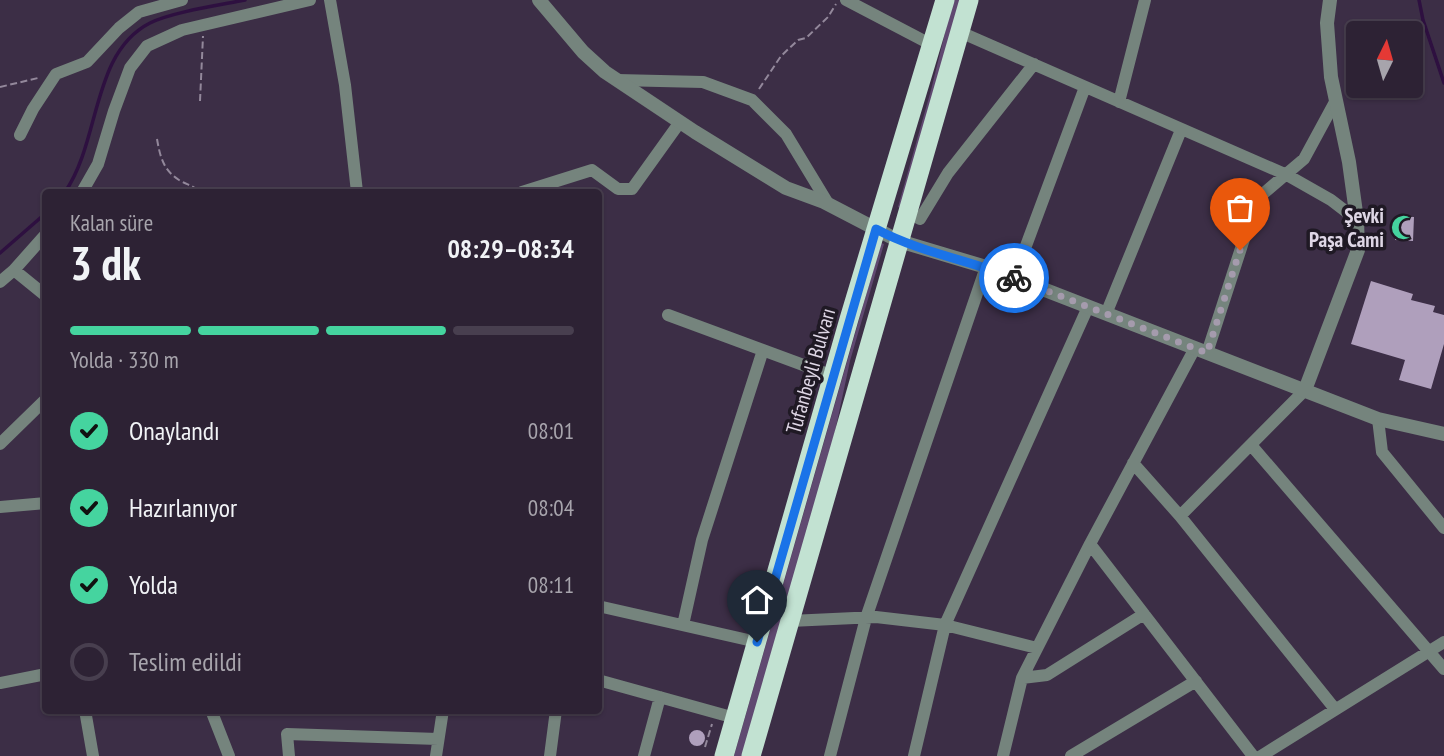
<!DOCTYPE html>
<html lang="tr">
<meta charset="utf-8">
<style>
:root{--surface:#2d2234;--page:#392f40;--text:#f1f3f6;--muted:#a7a4ac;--line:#483f4f;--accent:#45d49f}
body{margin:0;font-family:"PT Sans Narrow",sans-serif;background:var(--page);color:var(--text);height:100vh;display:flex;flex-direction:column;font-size:26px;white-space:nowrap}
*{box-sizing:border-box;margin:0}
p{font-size:23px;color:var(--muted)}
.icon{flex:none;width:38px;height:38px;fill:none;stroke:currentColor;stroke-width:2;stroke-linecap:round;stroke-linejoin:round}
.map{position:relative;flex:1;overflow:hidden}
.sheet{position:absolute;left:42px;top:189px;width:560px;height:525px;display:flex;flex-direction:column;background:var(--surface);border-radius:7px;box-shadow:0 2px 5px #0004,0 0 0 2px var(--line)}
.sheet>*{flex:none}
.needle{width:46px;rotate:5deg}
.controls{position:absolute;left:1346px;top:21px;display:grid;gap:14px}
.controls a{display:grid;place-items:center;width:77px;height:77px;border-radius:7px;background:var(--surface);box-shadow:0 2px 5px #0004,0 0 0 2px var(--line);font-size:35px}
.pin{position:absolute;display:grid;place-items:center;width:60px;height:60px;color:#fff;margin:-72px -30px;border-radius:50% 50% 50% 0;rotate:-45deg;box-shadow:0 0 7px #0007}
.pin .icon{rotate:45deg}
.courier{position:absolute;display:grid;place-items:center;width:70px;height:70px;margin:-35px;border:5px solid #1a73e8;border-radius:50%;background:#fff;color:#222;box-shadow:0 2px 9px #0007}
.overview em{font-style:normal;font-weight:600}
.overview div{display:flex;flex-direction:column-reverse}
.overview{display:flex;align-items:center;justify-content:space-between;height:119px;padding:0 28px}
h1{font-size:46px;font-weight:600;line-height:52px}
.bar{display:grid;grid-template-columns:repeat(4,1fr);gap:10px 7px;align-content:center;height:84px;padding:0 28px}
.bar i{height:9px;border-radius:5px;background:var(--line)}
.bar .active{background:var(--accent)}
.bar p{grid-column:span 4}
ol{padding:0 28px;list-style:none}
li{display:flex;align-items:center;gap:21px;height:77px}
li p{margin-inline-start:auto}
li .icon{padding:7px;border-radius:50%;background:var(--accent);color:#111;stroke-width:4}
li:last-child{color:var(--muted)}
li i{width:38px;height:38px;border:4px solid var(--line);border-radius:50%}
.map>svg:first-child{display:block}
.green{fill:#604971}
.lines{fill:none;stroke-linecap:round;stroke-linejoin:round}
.stream{stroke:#2e1040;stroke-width:3.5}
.building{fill:#af9fbc}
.path{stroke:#93889b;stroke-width:2;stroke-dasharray:7 3.5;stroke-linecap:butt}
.minor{stroke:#75847d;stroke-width:12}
.tertiary{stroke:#75847d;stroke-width:14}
.trunk{stroke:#c2e2d2;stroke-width:19}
.done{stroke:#a59bad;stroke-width:7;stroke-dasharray:0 12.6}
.route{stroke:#1a73e8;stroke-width:9}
.labels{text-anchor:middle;stroke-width:7;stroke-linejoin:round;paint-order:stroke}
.poi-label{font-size:21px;font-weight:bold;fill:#ded6e5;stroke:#1f1924;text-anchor:end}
.street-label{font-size:21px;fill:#ded6e5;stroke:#1f1924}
</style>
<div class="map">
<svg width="1444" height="756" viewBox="0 0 1444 756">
<rect width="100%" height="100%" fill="#3c2e46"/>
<path class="green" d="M 953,0 L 960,0 L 900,208 L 898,207 L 931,90 Z
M 881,243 L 884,244 L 850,361 L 834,436 L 743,756 L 734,756 Z"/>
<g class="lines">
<path class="stream" d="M 1419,0 L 1423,20 L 1444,83
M 65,192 C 101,140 91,53 150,23 C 172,12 220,5 245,0
M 0,253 L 46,213"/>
</g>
<path class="building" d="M 1396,216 L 1414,217 L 1413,241 L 1395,240 Z
M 1371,281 L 1413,294 L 1411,300 L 1435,306 L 1433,312 L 1444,315 L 1444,344 L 1431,389 L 1399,380 L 1405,360 L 1351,344 Z
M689 738a8 8 0 1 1 16 0a8 8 0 1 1-16 0Z"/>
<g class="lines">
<path class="path" d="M 0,87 L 38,78
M 759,89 L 781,56 L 798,40 L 806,38 L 828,17 L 836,4
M 200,101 L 203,36
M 157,139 C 160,156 163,170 179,180 C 187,185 193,185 199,192
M 705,747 L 712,724"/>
<path class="minor" d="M 330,0 L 345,85 L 357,192
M 846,0 L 932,45
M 960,32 L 1287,175 L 1331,200 L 1357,220
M 617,80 L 703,82 L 752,100 L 786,134 L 829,205
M 1119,102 L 1145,0
M 20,135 L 33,109 L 56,74 L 87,62 L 119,28 L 139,12 L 182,0
M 82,192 L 98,164 L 114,111 L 130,68 L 147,46 L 182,30 L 310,0
M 522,192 L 592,170 L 618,189 L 632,189 L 680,122
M 907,212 L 920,219 L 948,173 L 1034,64
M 14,270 L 46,296
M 1014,278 L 1085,87
M 0,282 L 14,270 L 46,234
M 1106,314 L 1181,130
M 668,315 L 833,376
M 1207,353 L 1257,199 L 1304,159 L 1336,100
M 1378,419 L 1382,452 L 1444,528
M 0,444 L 46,399
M 1251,445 L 1444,669
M 1133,463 L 1180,516 L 1335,709
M 0,507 L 46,503
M 1180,516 L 1305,390
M 1090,544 L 1253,756
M 598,606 L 757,642
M 790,621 L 876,617 L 945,625 L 1037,648
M 683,625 L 702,540 L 763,350
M 1022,678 L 1047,675 L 1144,614
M 598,680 L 735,718
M 0,683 L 46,674
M 85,710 L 93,756
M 211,710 L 229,756
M 289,756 L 287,734 L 438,739
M 436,756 L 443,710
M 550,756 L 556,710
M 644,756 L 660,697
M 830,756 L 866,618 L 986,267
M 914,756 L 945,625 L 1088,307
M 1003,756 L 1022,678 L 1090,544 L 1195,348
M 1071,756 L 1196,681
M 1261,756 L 1444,642"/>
<path class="tertiary" d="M 539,0 L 583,52 L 605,72 L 695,132 L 786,188 L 824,202 L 899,241 L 986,267 L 1378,419 L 1444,434
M 1305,390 L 1358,250 L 1357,220 L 1349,162 L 1331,77 L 1327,23 L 1330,0"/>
<path class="trunk" d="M 724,756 L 849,319 L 945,0
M 751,756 L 969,0"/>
</g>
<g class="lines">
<path class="done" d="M 1014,278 L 1207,353 L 1240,250"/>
<path class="route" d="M 757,642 L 876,229 C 919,252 968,260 1014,278"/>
</g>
<defs>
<symbol id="mosque-bare" viewBox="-9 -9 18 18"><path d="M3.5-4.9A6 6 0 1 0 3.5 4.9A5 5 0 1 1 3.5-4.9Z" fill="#45d49f" stroke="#1f1924" stroke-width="2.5" paint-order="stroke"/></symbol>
</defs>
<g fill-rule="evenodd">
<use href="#mosque-bare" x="1386" y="210" width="35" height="35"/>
</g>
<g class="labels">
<g class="poi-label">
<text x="1384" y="223">Şevki<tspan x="1384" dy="24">Paşa Cami</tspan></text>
</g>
<g class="street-label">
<text transform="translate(811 371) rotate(-74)" y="7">Tufanbeyli Bulvarı</text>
</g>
</g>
</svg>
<div class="controls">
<a><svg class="needle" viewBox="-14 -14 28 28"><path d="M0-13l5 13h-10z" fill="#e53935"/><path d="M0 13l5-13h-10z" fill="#a7a4ac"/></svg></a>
</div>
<div class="pin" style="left:1240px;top:250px;background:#ea580c"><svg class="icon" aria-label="bag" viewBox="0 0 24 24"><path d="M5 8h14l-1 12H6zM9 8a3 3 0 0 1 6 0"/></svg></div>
<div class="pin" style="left:757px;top:642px;background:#1f2937"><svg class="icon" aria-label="home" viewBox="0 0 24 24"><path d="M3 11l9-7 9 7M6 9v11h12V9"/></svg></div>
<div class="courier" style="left:1014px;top:278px"><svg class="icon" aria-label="bike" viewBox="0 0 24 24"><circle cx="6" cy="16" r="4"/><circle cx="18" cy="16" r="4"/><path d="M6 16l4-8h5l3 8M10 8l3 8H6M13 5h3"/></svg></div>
<section class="sheet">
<div class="overview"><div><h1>3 dk</h1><p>Kalan süre</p></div><em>08:29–08:34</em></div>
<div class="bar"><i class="active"></i><i class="active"></i><i class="active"></i><i></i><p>Yolda · 330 m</p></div>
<ol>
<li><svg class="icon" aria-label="check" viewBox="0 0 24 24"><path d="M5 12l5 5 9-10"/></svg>Onaylandı<p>08:01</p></li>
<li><svg class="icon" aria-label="check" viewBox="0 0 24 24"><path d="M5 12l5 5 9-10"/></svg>Hazırlanıyor<p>08:04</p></li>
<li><svg class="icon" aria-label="check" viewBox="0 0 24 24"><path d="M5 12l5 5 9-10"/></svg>Yolda<p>08:11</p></li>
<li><i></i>Teslim edildi</li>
</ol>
</section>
</div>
